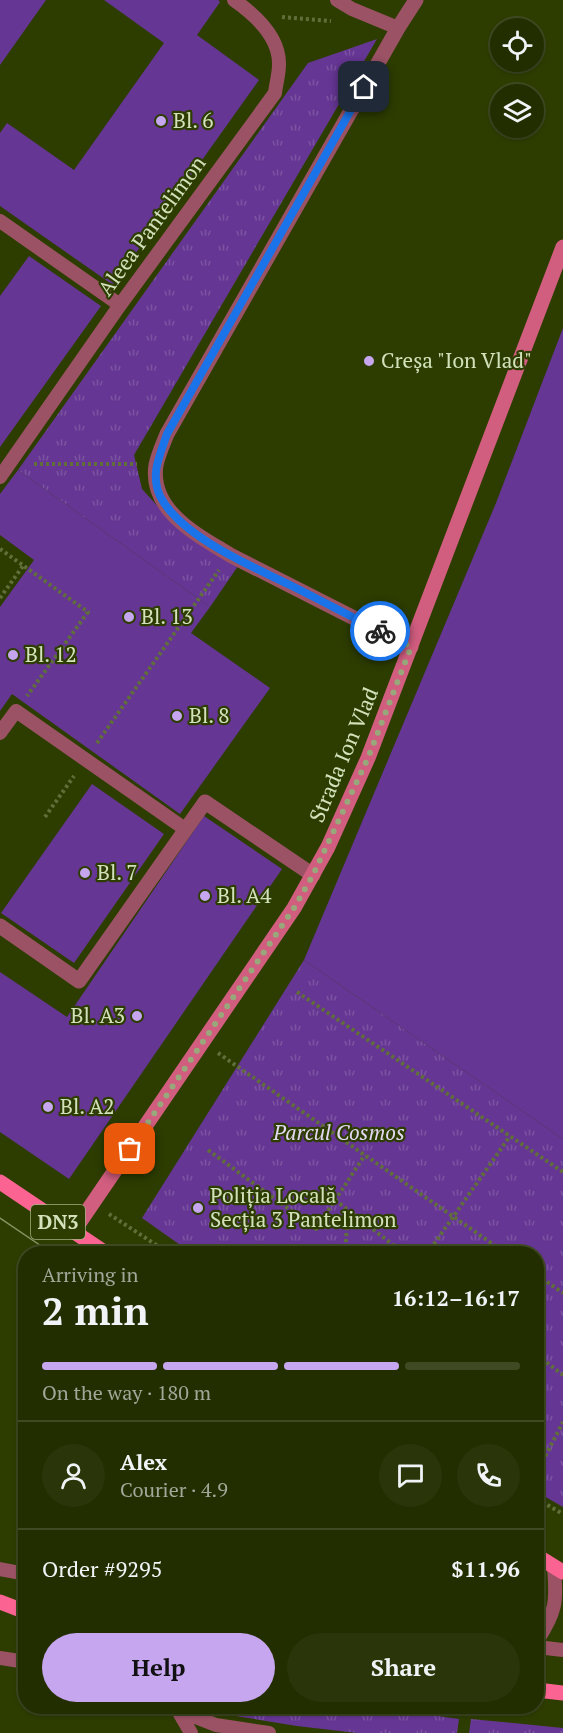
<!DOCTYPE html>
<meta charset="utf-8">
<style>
:root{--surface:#222e00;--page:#2a360a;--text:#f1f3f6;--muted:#a2a899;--line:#3f4a22;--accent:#c7a6f0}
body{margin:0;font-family:"PT Serif",serif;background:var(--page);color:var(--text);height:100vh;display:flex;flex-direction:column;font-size:22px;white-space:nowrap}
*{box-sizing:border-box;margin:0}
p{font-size:20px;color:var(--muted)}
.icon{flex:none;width:33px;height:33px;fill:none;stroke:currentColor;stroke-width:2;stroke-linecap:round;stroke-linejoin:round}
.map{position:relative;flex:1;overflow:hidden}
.drawer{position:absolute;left:18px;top:1246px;width:526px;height:468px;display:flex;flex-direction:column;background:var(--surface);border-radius:24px;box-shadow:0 2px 4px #0004,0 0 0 2px var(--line)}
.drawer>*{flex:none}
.buttons{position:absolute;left:490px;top:18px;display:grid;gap:12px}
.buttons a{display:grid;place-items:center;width:54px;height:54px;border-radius:50%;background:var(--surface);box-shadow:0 2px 4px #0004,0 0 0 2px var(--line);font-size:30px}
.pin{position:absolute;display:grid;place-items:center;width:51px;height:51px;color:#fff;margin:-26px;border-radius:12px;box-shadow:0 3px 9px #0006}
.courier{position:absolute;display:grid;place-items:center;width:60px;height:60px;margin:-30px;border:4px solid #1a73e8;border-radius:50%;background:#fff;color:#222;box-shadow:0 2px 8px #0007}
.summary em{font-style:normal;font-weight:700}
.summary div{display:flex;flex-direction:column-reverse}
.summary{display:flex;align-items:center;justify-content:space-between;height:102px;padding:0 24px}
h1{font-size:39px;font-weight:700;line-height:45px}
.bar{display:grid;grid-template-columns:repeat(4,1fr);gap:9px 6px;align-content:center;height:72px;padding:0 24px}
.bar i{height:8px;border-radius:4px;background:var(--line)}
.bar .selected{background:var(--accent)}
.bar p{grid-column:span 4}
.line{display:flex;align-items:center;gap:15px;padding:0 24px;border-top:2px solid var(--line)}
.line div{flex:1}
.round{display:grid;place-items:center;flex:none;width:63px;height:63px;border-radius:32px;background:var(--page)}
.cta{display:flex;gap:12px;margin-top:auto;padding:12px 24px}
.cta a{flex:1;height:69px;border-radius:36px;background:var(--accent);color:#111;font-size:24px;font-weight:700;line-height:69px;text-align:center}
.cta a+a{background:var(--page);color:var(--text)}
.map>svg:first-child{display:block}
.grass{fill:url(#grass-tufts)}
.garden{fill:#663694}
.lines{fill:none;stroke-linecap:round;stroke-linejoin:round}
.path{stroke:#606f39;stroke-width:4;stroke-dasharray:3 3;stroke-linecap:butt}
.lane{stroke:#9b5265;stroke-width:14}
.street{stroke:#9b5265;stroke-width:15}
.secondary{stroke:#d15d7f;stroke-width:15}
.primary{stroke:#fb6492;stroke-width:15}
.tram{stroke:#859463;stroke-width:1.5}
.done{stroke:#99a87a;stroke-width:6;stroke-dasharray:0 10.8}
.route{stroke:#1a73e8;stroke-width:8}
.poi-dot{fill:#c7a6f0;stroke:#2d3d00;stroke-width:2}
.labels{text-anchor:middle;stroke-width:4.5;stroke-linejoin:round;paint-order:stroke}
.shield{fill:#2d3d00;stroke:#a1b083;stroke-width:1.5}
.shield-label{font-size:20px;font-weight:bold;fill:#d3e2bb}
.poi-label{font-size:21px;fill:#d3e2bb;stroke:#2d3d00;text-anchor:start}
.street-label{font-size:21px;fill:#d3e2bb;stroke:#2d3d00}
.park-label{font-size:21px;font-style:italic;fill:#e4d9f3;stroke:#2d3d00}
</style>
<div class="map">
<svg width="563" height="1733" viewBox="0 0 563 1733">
<defs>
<pattern id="grass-tufts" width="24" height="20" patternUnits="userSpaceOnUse" patternTransform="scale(1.5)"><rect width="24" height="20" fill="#663694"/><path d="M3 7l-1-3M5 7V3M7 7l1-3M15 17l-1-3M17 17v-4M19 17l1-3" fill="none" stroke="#7b53a1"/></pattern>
</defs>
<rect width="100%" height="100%" fill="#2d3d00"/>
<path class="grass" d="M 377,39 L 134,455 L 142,489 L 173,523 L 238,566 L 210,607 L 18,470 L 308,63 Z
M 304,960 L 563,1139 L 563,1507 L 537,1492 L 537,1254 L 193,1254 L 142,1218 Z
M 208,1707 L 376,1707 L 459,1719 L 457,1733 L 357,1733 L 297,1726 L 217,1713 Z
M 471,1719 L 563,1728 L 563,1733 L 469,1733 Z"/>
<path class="garden" d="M 0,0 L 46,0 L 0,65 Z
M 104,0 L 218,0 L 220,2 L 197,35 L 259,80 L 113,285 L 0,206 L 0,133 L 7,123 L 74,170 L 164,43 Z
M 29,256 L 101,306 L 0,447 L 0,296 Z
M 563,328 L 563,1139 L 304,960 L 496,503 Z
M 18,470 L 210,607 L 191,633 L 270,688 L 180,814 L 12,694 L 0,711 L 0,607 L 34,560 L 0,535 L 0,494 Z
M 92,784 L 164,834 L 74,963 L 1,913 Z
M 204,816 L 282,869 L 69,1179 L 0,1132 L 0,972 L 67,1017 Z"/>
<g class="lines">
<path class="path" d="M 282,17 L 331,21
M 34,464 L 137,464
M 0,549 L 88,612 L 27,696
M 0,598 L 23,566
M 97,743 L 219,570
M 45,817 L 74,776
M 297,992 L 563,1172
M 218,1053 L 507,1254
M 208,1150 L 316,1229 L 365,1155
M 335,1200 L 405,1254
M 109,1214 L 170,1254
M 345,1254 L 348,1210
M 427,1254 L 510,1136
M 537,1275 L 563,1293
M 537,1355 L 563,1375
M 537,1472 L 563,1422
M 537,1499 L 563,1514"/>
<path class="lane" d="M 337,0 L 352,9 L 398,28
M 0,221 L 120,305
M 0,477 L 120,305 L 275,93 C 276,84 279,74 279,65 C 280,37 254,14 234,0
M 0,733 L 16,711 L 185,829
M 0,1569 L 26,1574
M 537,1641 C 556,1612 557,1602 554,1568
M 537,1647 L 563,1650
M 0,1658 L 26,1662
M 176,1707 L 191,1733
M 175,1709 L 216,1725 L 269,1733"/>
<path class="street" d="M 411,647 L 230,555 C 198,535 149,511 156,465 C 158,455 163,444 167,434 L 398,28 L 416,0
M 0,926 L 79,981 L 205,802 L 313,875"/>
<path class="secondary" d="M 73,1232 L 294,908 L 328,847 L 368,758 L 563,247"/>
<path class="primary" d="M 0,1182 L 107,1254
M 537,1556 L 563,1572
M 0,1602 L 26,1612
M 537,1690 L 563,1693"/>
<path class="tram" d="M 0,1218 L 53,1254"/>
</g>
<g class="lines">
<path class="done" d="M 130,1149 L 294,908 L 313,875 L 368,758 L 411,647 L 380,631"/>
<path class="route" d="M 364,87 L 167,434 C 160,455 150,474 160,496 C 180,536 251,566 290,585 C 320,600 350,616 380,631"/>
</g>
<g class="poi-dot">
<circle cx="161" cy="121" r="6"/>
<circle cx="369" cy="361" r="6"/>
<circle cx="129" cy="617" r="6"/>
<circle cx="13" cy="655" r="6"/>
<circle cx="177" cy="716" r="6"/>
<circle cx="85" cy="873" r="6"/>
<circle cx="205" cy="896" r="6"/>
<circle cx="137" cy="1016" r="6"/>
<circle cx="48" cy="1107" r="6"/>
<circle cx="198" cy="1208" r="6"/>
</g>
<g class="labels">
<rect class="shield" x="31" y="1205" width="54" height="34" rx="4.5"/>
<g class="shield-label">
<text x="58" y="1229">DN3</text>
</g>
<g class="poi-label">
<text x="173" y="128">Bl. 6</text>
<text x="381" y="368">Creșa "Ion Vlad"</text>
<text x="141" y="624">Bl. 13</text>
<text x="25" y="662">Bl. 12</text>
<text x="189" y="723">Bl. 8</text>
<text x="97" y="880">Bl. 7</text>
<text x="217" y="903">Bl. A4</text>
<text x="125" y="1023" text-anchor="end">Bl. A3</text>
<text x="60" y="1114">Bl. A2</text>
<text x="210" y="1203">Poliția Locală<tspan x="210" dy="24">Secția 3 Pantelimon</tspan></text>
</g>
<g class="street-label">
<text transform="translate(152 226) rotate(-54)" y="7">Aleea Pantelimon</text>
<text transform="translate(344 755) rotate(-67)" y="7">Strada Ion Vlad</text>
</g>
<g class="park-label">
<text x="339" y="1140">Parcul Cosmos</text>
</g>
</g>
</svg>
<div class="buttons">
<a><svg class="icon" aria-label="locate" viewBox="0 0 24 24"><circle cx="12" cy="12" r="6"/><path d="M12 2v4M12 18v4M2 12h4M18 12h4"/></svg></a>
<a><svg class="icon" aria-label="layers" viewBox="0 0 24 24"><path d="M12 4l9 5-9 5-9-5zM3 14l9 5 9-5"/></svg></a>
</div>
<div class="pin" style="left:130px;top:1149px;background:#ea580c"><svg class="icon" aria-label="bag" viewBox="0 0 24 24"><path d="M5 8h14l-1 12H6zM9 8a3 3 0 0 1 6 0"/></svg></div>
<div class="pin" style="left:364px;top:87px;background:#1f2937"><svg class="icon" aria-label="home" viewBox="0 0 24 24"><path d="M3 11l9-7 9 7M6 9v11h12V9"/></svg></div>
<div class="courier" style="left:380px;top:631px"><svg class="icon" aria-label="bike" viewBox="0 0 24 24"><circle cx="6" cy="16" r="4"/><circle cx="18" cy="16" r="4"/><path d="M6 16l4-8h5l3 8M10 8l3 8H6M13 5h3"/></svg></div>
<section class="drawer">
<div class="summary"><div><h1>2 min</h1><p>Arriving in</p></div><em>16:12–16:17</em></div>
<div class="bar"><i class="selected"></i><i class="selected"></i><i class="selected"></i><i></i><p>On the way · 180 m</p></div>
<div class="line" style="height:108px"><a class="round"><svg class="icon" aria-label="person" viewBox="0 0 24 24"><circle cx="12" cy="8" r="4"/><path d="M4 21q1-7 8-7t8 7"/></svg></a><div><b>Alex</b><p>Courier · 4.9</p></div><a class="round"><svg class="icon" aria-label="chat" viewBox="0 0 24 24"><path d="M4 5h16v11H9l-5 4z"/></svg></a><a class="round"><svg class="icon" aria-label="phone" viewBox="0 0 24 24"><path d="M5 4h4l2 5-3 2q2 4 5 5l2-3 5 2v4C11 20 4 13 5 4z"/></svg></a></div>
<div class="line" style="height:78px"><div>Order #9295</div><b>$11.96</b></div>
<div class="cta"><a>Help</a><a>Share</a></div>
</section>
</div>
